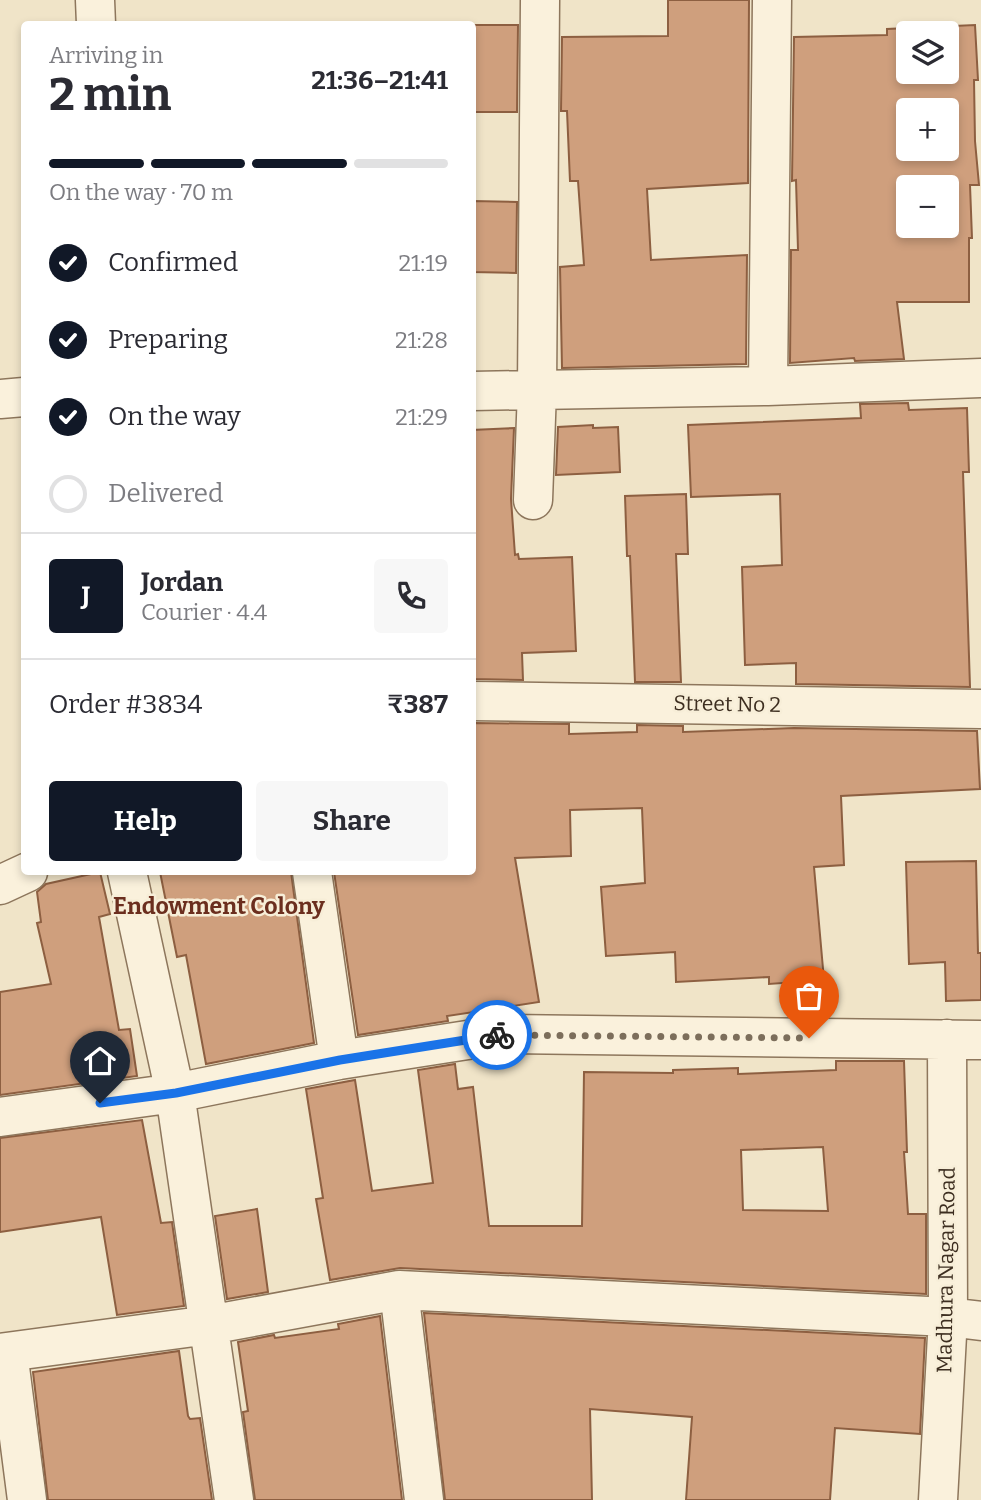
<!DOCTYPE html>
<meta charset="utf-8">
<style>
:root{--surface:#fff;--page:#f7f7f7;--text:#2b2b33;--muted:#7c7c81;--line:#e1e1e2;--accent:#111827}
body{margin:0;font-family:Bitter,serif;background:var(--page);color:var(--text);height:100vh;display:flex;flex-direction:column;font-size:26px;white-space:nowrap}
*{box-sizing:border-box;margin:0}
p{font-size:23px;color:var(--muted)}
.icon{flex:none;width:38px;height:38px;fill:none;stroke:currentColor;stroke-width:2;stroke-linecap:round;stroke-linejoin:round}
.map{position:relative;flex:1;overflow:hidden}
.sheet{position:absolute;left:21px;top:21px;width:455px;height:854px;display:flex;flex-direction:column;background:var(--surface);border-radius:7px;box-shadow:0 4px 10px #0003}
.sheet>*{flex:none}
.tools{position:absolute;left:896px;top:21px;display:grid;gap:14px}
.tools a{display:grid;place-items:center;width:63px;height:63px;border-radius:7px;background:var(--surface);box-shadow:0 4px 10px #0003;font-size:35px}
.pin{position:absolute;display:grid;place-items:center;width:60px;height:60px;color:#fff;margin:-72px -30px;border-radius:50% 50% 50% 0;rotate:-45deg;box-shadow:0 0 7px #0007}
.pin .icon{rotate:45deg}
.courier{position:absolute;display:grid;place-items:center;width:70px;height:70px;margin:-35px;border:5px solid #1a73e8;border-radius:50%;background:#fff;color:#222;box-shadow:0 2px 9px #0007}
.summary em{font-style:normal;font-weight:700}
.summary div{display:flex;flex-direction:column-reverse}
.summary{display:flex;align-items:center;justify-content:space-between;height:119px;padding:0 28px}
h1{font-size:46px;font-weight:700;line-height:52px}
.bar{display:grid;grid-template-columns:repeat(4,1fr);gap:10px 7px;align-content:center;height:84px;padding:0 28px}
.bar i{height:9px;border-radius:5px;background:var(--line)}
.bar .on{background:var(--accent)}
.bar p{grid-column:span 4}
.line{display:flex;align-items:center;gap:18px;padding:0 28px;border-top:2px solid var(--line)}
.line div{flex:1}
.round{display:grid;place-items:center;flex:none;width:74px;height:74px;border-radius:7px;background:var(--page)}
ol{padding:0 28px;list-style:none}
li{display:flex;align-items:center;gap:21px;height:77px}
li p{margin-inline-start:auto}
li .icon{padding:7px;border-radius:50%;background:var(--accent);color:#fff;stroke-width:4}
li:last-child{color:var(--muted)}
li i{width:38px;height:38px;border:4px solid var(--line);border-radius:50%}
.cta{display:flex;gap:14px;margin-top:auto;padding:14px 28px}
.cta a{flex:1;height:80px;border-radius:7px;background:var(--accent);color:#fff;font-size:28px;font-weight:700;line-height:80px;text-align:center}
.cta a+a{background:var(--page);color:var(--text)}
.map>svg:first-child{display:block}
.building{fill:#cf9f7d;stroke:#8d5f41;stroke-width:2;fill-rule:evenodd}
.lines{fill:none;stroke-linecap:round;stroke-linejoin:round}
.minor-casing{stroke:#8d765c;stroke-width:41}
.minor{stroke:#faf1dc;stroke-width:38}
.done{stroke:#7c6e5b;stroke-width:7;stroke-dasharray:0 12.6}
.route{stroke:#1a73e8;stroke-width:9}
.labels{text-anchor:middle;stroke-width:5;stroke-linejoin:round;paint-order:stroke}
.street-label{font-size:21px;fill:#3d2e20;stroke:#f7eed8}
.neighbourhood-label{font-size:23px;font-weight:bold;fill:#6b2e1e;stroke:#f7eed8}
</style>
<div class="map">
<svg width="981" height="1500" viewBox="0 0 981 1500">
<rect width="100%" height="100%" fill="#f0e4c8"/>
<path class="building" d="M 668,0 L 749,0 L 748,183 L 647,189 L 651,260 L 747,255 L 746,364 L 562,368 L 560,267 L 584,265 L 578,181 L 570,181 L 567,111 L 561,111 L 562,37 L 668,36 Z
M 472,25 L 518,25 L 517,112 L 472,112 Z
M 975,25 L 978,80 L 974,80 L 975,141 L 979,185 L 970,185 L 972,238 L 969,238 L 969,302 L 897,302 L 904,359 L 855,361 L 854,358 L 790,363 L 791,250 L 798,250 L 796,180 L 792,181 L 794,37 L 887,35 L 887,29 ZM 908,33 L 947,33 L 947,72 L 908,72 ZM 908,110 L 947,110 L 947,149 L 908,149 ZM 908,187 L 947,187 L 947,226 L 908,226 Z
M 472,201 L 517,202 L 516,273 L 472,272 Z
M 908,403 L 909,410 L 967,408 L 969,472 L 963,472 L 970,687 L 796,684 L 796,663 L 745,665 L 742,567 L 782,565 L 780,494 L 691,497 L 688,425 L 861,418 L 860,404 Z
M 593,425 L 593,428 L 618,427 L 620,472 L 556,475 L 558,427 Z
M 514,428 L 511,499 L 515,555 L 518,554 L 519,559 L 572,557 L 576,651 L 522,653 L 523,680 L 473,679 L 472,430 Z
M 686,494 L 688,554 L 676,554 L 681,682 L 635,682 L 630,556 L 627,556 L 625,496 Z
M 474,723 L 569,724 L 569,734 L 637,732 L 637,725 L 683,726 L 683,732 L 794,728 L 977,731 L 980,789 L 841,796 L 844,865 L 814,867 L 824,980 L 769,984 L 769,977 L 676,982 L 675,952 L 606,956 L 601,887 L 645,883 L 642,808 L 570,810 L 571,856 L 515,858 L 539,1002 L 447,1016 L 448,1021 L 358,1035 L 334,872 L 472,872 Z
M 976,861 L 978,953 L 981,953 L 981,1000 L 946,1001 L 945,962 L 909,964 L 906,862 Z
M 100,872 L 110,914 L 99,917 L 119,1030 L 130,1029 L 137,1076 L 0,1095 L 0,992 L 51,984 L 37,923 L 41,922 L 37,892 L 46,884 Z
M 160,872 L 291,872 L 314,1043 L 206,1064 L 186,955 L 177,957 Z
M 836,1061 L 904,1061 L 907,1152 L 904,1152 L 908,1214 L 926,1214 L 926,1294 L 400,1268 L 330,1280 L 316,1199 L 323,1198 L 306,1089 L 355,1080 L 372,1191 L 433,1183 L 418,1070 L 455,1064 L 458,1089 L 473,1087 L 489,1226 L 582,1226 L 584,1072 L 673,1073 L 673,1070 L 738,1068 L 738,1074 L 836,1070 ZM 823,1147 L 828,1211 L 743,1210 L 741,1150 Z
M 142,1120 L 161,1223 L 172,1222 L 184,1306 L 117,1315 L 101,1217 L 0,1232 L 0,1138 Z
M 257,1209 L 268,1292 L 227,1299 L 215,1216 Z
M 424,1313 L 925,1338 L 920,1434 L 835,1428 L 830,1500 L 686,1500 L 692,1417 L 590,1409 L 592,1500 L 445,1500 Z
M 380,1316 L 402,1500 L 255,1500 L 243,1412 L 248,1411 L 238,1342 L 274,1335 L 275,1338 L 339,1329 L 338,1324 Z
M 179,1351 L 188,1416 L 190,1419 L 200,1418 L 212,1500 L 48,1500 L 33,1372 Z"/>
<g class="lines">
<defs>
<path id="minor" d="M 95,0 L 96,24
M 768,386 L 772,0
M 472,391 L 768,386 L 981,378
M 0,399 L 24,397
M 533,500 L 537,390 L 540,0
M 472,701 L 981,709
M 127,872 L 175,1093 L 234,1500
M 312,872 L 339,1060
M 0,885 L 28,872
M 0,1117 L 175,1093 L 339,1060 L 506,1034 L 981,1040
M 399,1290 L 424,1500
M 8,1352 L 27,1500
M 0,1353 L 209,1325 L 399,1290 L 948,1317 L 981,1321
M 938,1500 L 948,1317 L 947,1039"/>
</defs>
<use href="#minor" class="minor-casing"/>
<use href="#minor" class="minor"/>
</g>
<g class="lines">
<path class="done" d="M 497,1035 L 809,1038"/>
<path class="route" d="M 100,1103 L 176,1093 L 340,1060 L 497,1035"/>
</g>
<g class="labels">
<g class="street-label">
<text transform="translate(727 704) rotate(1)" y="7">Street No 2</text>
<text transform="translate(946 1270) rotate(-89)" y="7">Madhura Nagar Road</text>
</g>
<g class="neighbourhood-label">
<text x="219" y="914">Endowment Colony</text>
</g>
</g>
</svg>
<div class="tools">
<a><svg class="icon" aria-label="layers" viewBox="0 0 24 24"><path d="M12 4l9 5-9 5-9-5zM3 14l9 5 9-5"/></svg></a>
<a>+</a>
<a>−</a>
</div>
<div class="pin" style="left:809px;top:1038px;background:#ea580c"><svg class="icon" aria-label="bag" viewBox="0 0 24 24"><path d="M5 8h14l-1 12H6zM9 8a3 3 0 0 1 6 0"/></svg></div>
<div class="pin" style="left:100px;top:1103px;background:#1f2937"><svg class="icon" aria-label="home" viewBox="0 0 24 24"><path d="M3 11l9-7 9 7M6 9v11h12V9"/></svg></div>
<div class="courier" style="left:497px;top:1035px"><svg class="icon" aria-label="bike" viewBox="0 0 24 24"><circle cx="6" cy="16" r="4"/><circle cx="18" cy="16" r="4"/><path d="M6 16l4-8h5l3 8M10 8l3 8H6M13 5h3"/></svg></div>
<section class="sheet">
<div class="summary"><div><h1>2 min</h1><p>Arriving in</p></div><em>21:36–21:41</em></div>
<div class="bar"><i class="on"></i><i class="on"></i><i class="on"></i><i></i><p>On the way · 70 m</p></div>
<ol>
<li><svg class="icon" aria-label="check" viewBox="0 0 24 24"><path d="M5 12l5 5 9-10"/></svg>Confirmed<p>21:19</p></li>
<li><svg class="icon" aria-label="check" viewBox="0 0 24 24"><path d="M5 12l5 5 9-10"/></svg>Preparing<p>21:28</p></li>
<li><svg class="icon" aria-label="check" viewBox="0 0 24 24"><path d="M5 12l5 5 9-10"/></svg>On the way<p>21:29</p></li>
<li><i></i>Delivered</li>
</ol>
<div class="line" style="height:126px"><b class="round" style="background:var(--accent);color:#fff">J</b><div><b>Jordan</b><p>Courier · 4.4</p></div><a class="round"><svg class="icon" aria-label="phone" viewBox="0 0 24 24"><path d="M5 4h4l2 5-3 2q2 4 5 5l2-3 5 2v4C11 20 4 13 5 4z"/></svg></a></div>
<div class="line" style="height:91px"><div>Order #3834</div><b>₹387</b></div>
<div class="cta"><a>Help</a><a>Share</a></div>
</section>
</div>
